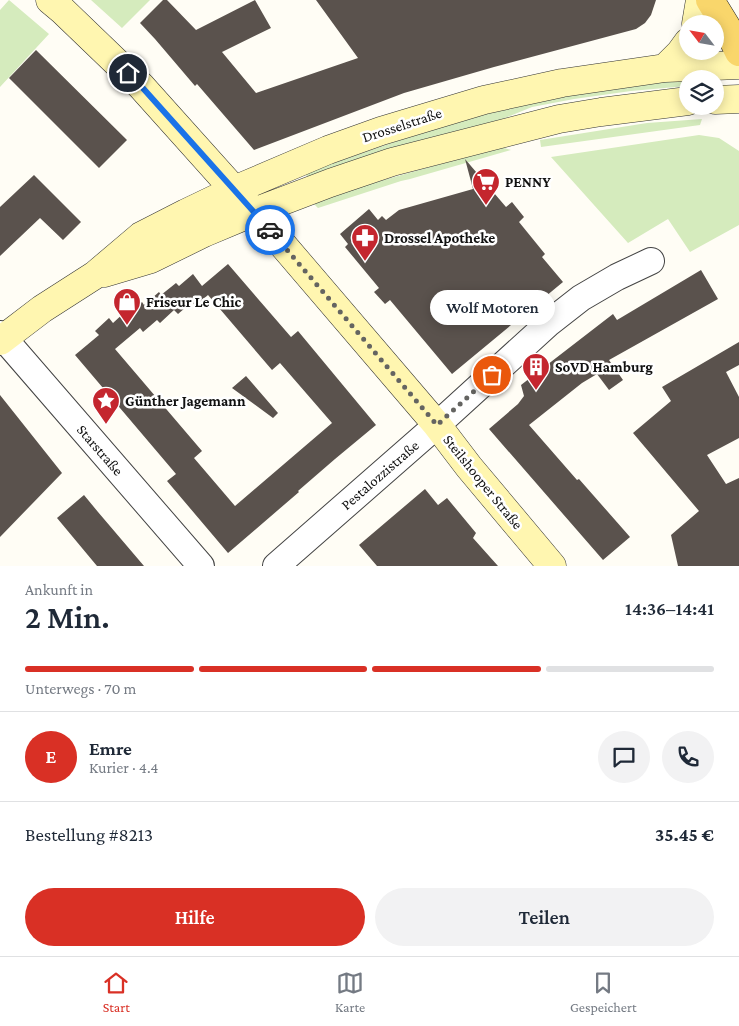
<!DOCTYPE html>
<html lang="de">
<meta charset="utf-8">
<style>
:root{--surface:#fff;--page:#f2f2f3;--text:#1f2937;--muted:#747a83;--line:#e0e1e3;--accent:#d93025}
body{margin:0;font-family:"Crimson Pro",serif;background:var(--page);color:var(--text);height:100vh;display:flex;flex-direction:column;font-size:19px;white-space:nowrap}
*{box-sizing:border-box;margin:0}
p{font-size:16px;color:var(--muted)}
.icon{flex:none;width:28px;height:28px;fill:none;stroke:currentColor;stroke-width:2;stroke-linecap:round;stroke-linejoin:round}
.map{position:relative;height:566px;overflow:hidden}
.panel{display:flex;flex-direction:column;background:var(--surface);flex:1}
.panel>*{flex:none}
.needle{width:32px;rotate:301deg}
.controls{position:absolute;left:679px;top:15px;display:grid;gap:10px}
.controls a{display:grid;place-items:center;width:45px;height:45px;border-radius:50%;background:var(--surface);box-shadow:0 2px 12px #0003;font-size:25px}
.pin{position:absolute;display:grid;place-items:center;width:42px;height:42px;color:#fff;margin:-21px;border:2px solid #fff;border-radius:50%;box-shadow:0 1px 5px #0007}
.courier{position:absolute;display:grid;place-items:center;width:50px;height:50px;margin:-25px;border:4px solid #1a73e8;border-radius:50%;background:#fff;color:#222;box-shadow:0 1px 6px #0007}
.bubble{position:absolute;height:35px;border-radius:18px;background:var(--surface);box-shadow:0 2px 12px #0003;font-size:16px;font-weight:600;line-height:35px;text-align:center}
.head em{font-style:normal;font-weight:600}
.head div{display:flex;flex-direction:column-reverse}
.head{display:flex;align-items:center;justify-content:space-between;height:85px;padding:0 25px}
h1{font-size:32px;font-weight:600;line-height:38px}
.bar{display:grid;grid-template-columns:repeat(4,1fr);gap:8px 5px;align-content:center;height:60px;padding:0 25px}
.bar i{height:6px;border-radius:4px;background:var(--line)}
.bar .selected{background:var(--accent)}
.bar p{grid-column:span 4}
.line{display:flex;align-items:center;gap:12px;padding:0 25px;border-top:1px solid var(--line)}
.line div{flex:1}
.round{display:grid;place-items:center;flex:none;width:52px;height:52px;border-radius:26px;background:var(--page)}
.cta{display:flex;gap:10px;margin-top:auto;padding:10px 25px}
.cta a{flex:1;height:58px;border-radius:30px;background:var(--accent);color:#fff;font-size:20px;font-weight:600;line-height:58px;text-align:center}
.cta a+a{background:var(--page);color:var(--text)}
.tab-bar{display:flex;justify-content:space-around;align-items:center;height:70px;border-top:1px solid var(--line);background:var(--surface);font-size:14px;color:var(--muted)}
.tab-bar a{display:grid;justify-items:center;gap:2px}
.tab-bar .selected{color:var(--accent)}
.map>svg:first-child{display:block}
.green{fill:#d5ebbd}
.building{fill:#5a524d;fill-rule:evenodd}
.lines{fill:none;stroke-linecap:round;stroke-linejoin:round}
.street-casing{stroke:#444;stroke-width:28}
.secondary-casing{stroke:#333;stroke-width:29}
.primary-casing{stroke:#222;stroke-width:29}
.street{stroke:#fff;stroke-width:26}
.secondary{stroke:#fff6b0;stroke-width:28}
.primary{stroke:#f9d66b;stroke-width:28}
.done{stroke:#646461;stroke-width:5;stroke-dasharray:0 9}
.route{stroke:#1a73e8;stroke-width:6}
.labels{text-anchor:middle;stroke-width:5;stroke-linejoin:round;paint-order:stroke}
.street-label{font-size:15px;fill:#111;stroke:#fff}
.poi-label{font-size:15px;font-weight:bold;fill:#111;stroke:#fff;text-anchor:start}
</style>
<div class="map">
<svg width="739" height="566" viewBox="0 0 739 566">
<rect width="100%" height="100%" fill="#fffdf5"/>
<path class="green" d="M 9,0 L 49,34 L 0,87 L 0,10 Z
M 91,0 L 150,0 L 122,28 Z
M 688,79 L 687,86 L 631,91 L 574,99 L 532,107 L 490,124 L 310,179 L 304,173 L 441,126 L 523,102 L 639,83 Z
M 702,119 L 700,125 L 541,147 L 540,140 L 647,123 Z
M 699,135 L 719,138 L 739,151 L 739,225 L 690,252 L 668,219 L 628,243 L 551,157 Z
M 501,147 L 511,150 L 410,179 L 401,181 L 318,208 L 313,203 L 341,192 Z"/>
<path class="building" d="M 163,0 L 167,0 L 196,30 L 255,0 L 271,28 L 222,52 L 256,93 L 358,58 L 316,0 L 656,0 L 651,15 L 645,23 L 636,29 L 494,67 L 404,93 L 254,150 L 197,84 L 195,86 L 155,39 L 140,23 Z
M 36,50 L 127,140 L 99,168 L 9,78 Z
M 465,159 L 506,207 L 512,202 L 524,217 L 519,222 L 545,254 L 542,257 L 563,282 L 452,374 L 390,300 L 385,304 L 374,292 L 379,288 L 345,247 L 348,244 L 340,234 L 369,209 L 378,220 L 382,216 L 386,220 L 399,210 L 473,189 Z
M 34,175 L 81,222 L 63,240 L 40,218 L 0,256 L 0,207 Z
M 228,264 L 291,337 L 298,331 L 376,425 L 335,459 L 298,491 L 299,492 L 228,553 L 167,481 L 176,474 L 75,355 L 99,335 L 95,331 L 109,318 L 113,323 L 126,311 L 128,313 L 142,302 L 144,305 L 159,292 L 161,295 L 176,283 L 179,286 L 193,274 L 202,286 ZM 208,295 L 272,370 L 280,363 L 332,423 L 235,506 L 194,458 L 202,451 L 115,349 L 140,328 L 143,332 L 157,320 L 160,323 L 174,310 L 178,314 L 192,302 L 195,306 Z
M 701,270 L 718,299 L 609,360 L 623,380 L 609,390 L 597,374 L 582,383 L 529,425 L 577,480 L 579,479 L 630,537 L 603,560 L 489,429 L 518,404 L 524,396 L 521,385 L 613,314 L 617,320 Z
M 739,342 L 739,365 L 726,372 L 739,397 L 739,438 L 707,455 L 726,484 L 739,478 L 739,566 L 678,566 L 671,535 L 699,511 L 633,433 L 671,401 L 662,387 Z
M 246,376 L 278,413 L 273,418 L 232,388 Z
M 0,395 L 62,473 L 0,537 Z
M 425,489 L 438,505 L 447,498 L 476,533 L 473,538 L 498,566 L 377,566 L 359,545 Z
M 84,495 L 98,512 L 144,566 L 97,566 L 57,518 Z"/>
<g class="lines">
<defs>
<path id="street" d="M 0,334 L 201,566
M 276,566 L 437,425 L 549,323 L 581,298 L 617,277 L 651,261"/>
<path id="secondary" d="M 50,0 L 62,10 L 141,86 L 271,231 L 437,425 L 469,467 L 552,566
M 696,24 L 700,0
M 665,68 L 680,53 L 688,42
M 715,100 L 739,99
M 104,273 L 151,259 L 204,233 L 254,212 L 330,183 L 392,162 L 559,119 L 601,112 L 688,101
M 0,341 L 42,309 L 95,275 L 141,236 L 186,213 L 234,190 L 328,150 L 381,131 L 484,100 L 562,83 L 665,68 L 739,65"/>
<path id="primary" d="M 710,0 L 729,31 L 739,52"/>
</defs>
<use href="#street" class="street-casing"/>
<use href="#secondary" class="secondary-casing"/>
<use href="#primary" class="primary-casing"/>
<use href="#street" class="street"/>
<use href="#secondary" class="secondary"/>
<use href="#primary" class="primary"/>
</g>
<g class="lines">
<path class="done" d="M 270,230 L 437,425 L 492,375"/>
<path class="route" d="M 128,73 L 141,86 L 270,230"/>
</g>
<defs>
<symbol id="supermarket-pin" viewBox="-11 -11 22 30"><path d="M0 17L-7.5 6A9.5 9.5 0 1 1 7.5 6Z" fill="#c4262e" stroke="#fff"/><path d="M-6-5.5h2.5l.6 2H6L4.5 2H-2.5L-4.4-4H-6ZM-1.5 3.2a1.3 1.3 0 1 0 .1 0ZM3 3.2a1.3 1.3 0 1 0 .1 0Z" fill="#fff"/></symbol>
<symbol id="pharmacy-pin" viewBox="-11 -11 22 30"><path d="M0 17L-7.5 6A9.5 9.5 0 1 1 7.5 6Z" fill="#c4262e" stroke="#fff"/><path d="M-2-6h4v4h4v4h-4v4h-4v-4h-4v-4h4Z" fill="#fff"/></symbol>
<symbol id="shop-pin" viewBox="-11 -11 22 30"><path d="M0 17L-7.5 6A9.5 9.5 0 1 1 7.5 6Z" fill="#c4262e" stroke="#fff"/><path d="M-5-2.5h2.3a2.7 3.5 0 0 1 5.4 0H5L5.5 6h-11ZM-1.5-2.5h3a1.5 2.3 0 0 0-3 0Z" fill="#fff"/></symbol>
<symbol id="building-pin" viewBox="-11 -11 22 30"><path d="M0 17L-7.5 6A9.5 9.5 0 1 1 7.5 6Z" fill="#c4262e" stroke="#fff"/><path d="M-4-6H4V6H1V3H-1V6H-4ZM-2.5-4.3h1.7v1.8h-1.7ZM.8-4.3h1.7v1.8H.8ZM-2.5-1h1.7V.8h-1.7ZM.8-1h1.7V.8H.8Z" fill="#fff"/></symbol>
<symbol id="sight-pin" viewBox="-11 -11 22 30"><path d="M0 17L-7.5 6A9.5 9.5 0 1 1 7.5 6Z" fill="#c4262e" stroke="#fff"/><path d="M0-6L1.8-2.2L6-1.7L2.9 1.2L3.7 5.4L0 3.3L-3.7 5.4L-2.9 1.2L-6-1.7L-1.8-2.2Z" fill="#fff"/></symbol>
</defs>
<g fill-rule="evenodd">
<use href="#supermarket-pin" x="470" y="166" width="32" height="43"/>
<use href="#pharmacy-pin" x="349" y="222" width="32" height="43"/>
<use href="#shop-pin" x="111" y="286" width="32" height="43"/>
<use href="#building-pin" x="520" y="351" width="32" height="43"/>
<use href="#sight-pin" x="90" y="385" width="32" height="43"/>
</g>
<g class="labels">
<g class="street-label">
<text transform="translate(402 125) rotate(-18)" y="5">Drosselstraße</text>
<text transform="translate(100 450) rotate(49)" y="5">Starstraße</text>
<text transform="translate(380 475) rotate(-41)" y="5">Pestalozzistraße</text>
<text transform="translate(483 482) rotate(51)" y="5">Steilshooper Straße</text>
</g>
<g class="poi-label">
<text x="505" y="187">PENNY</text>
<text x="384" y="243">Drossel Apotheke</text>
<text x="146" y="307">Friseur Le Chic</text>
<text x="555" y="372">SoVD Hamburg</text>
<text x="125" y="406">Günther Jagemann</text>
</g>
</g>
</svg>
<div class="controls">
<a><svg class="needle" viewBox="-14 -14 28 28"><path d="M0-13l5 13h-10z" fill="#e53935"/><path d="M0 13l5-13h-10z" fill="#747a83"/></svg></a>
<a><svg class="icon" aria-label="layers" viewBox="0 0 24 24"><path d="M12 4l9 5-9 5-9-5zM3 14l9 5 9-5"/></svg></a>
</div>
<div class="pin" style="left:492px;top:375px;background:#ea580c"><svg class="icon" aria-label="bag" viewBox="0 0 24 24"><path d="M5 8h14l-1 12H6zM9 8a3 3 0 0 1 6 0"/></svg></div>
<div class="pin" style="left:128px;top:73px;background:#1f2937"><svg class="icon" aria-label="home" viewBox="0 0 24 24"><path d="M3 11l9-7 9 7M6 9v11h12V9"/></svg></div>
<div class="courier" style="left:270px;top:230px"><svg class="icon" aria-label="car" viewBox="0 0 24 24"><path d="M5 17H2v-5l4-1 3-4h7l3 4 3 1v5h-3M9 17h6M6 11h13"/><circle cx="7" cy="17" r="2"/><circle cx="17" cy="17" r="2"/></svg></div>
<div class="bubble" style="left:430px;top:290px;width:125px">Wolf Motoren</div>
</div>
<section class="panel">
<div class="head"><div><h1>2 Min.</h1><p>Ankunft in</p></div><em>14:36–14:41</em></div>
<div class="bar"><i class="selected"></i><i class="selected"></i><i class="selected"></i><i></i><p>Unterwegs · 70 m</p></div>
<div class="line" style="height:90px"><b class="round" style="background:var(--accent);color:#fff">E</b><div><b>Emre</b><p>Kurier · 4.4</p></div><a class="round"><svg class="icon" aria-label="chat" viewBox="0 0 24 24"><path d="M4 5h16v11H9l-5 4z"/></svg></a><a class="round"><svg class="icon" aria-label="phone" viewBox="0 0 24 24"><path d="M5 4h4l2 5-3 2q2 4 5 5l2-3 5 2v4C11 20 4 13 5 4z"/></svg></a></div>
<div class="line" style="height:65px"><div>Bestellung #8213</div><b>35.45 €</b></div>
<div class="cta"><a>Hilfe</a><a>Teilen</a></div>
</section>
<nav class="tab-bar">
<a class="selected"><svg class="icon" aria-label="home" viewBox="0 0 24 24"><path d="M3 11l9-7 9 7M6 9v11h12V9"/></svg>Start</a>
<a><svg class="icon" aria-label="map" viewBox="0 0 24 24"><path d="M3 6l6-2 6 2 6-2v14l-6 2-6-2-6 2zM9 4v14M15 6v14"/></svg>Karte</a>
<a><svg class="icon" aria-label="saved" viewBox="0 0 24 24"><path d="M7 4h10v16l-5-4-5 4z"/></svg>Gespeichert</a>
</nav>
